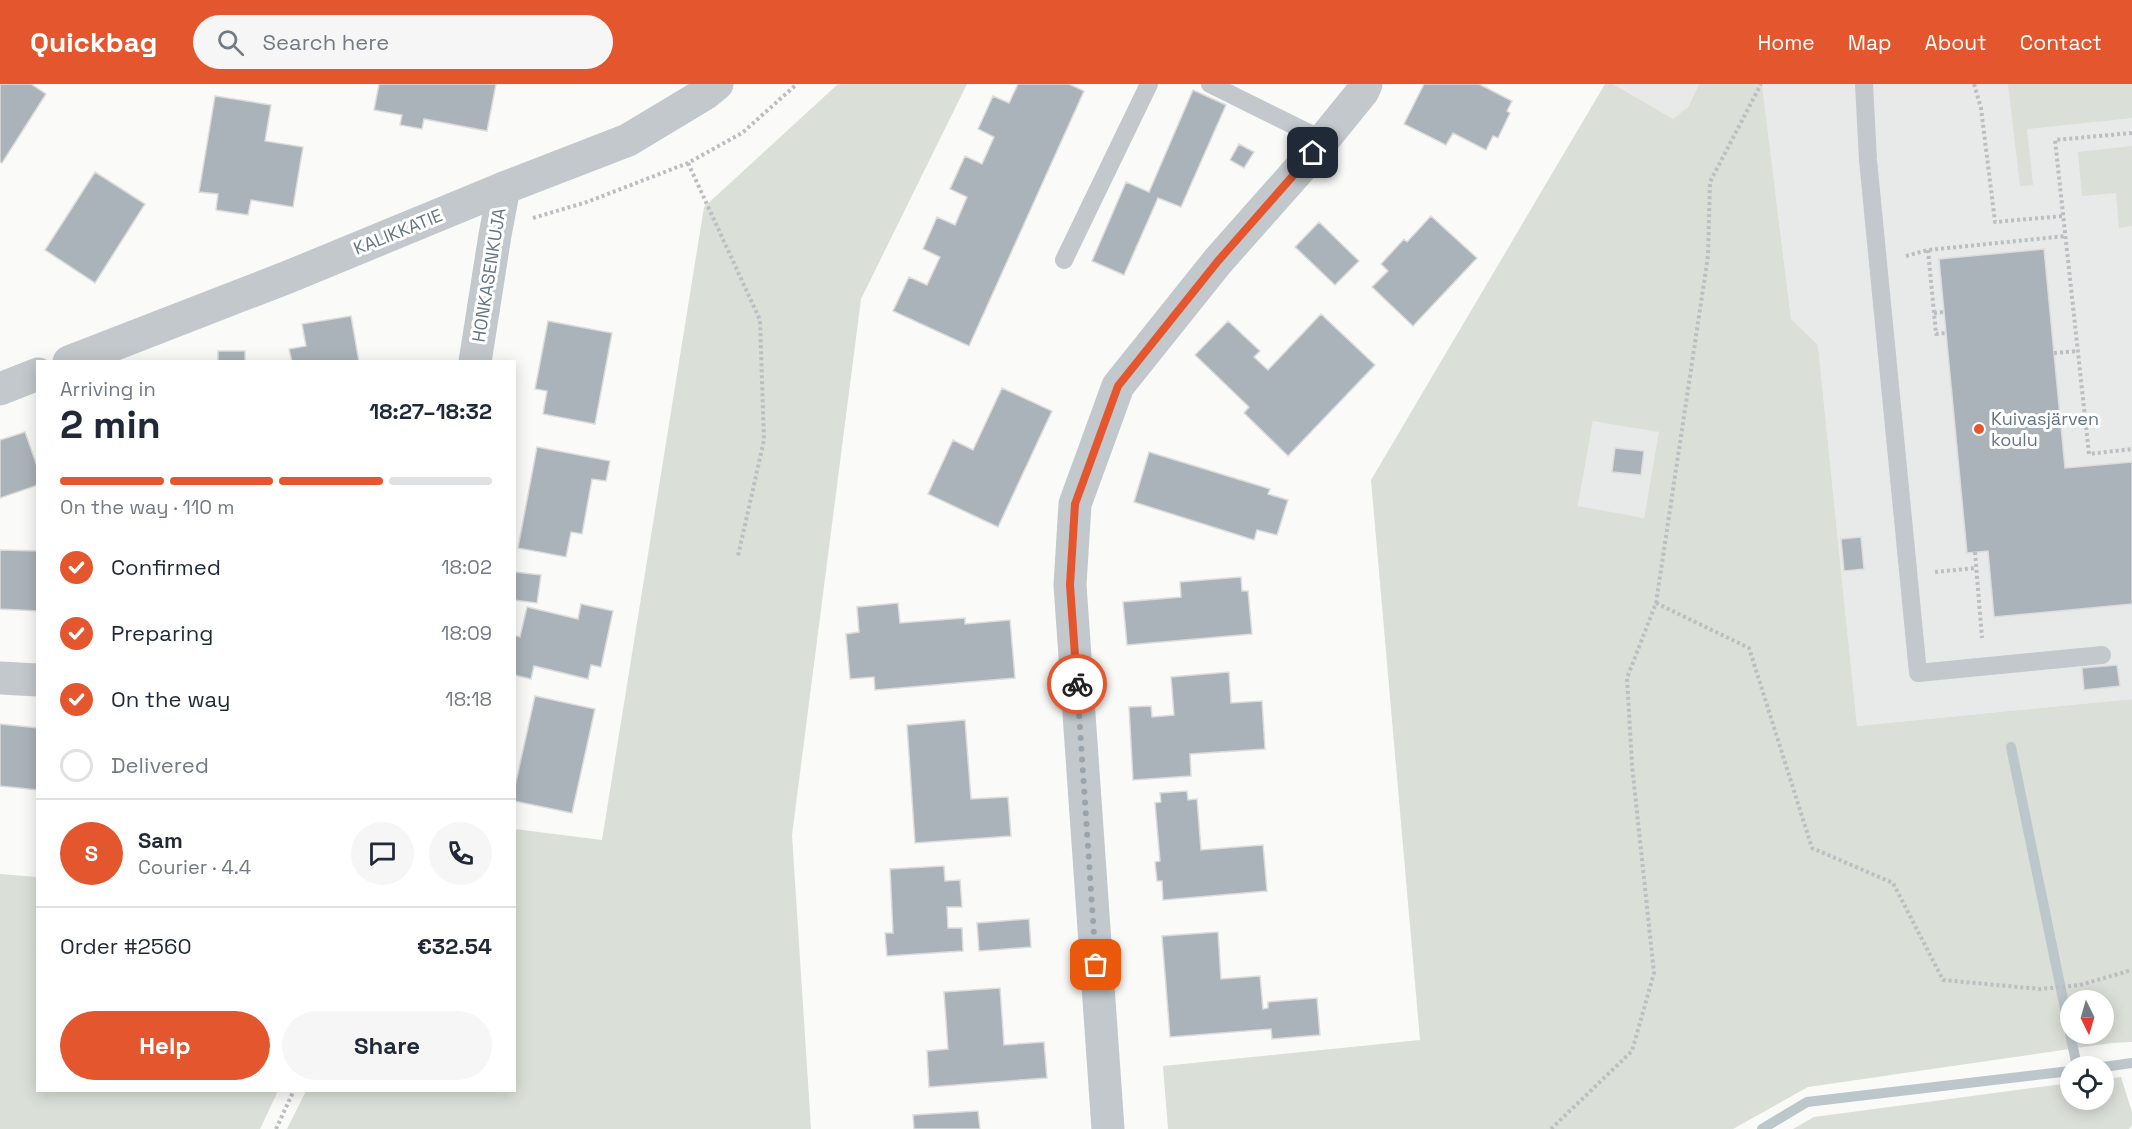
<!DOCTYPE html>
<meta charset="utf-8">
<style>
:root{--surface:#fff;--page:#f6f6f7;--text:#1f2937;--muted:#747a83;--line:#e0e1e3;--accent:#e4572e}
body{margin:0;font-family:"Space Grotesk",sans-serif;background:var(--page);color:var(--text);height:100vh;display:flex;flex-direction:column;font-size:22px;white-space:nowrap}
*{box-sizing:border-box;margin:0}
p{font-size:20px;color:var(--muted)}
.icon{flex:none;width:33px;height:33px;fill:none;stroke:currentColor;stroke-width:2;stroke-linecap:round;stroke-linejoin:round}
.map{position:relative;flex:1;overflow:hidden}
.sheet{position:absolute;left:36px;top:276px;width:480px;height:732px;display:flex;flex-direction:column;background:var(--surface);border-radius:0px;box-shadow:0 3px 15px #0003}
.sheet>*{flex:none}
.needle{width:39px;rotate:175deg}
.buttons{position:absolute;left:2060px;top:906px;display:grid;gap:12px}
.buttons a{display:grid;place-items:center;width:54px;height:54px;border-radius:50%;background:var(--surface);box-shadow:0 3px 15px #0003;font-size:30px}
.pin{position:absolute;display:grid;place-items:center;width:51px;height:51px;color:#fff;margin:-26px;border-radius:12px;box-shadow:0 3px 9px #0006}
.courier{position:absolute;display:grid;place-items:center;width:60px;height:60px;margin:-30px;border:4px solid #e4572e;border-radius:50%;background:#fff;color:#222;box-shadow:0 2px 8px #0007}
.headline em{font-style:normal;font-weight:600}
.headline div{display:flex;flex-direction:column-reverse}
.headline{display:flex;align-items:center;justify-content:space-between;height:102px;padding:0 24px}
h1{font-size:39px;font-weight:600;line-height:45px}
.bar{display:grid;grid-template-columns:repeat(4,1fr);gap:9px 6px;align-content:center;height:72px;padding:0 24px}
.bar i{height:8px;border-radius:4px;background:var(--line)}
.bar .selected{background:var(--accent)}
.bar p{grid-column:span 4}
.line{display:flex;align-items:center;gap:15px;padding:0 24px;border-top:2px solid var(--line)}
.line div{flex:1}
.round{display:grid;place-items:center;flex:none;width:63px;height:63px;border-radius:32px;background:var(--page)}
ol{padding:0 24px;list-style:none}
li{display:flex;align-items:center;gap:18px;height:66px}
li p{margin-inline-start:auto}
li .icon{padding:6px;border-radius:50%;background:var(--accent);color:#fff;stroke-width:4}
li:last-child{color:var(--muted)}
li i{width:33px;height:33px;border:3px solid var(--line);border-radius:50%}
.action{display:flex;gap:12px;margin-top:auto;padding:12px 24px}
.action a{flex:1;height:69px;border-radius:36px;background:var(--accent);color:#fff;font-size:24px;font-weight:600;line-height:69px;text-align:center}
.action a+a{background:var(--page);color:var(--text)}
header{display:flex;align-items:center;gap:36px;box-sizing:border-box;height:84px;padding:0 30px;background:var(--accent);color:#fff}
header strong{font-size:28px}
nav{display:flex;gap:33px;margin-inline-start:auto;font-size:21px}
.search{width:420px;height:54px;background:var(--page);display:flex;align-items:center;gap:15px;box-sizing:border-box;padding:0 21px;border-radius:33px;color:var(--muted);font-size:22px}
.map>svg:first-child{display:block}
.built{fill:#e8e9e9}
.green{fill:#dadfd7;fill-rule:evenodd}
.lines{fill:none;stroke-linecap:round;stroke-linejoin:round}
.stream{stroke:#bbc7cb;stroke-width:10}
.building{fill:#aab3b9;stroke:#dcdcda;stroke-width:1.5}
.path{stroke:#bbbfc2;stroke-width:4;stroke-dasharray:3 3;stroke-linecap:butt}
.service{stroke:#c3c8cc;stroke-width:18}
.minor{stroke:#c3c8cc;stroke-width:33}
.tertiary{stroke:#c3c8cc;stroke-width:33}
.done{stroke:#99a4ac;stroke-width:6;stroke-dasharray:0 10.8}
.route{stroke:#e4572e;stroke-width:8}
.poi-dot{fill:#e4572e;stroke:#fff;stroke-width:2}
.labels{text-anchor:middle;stroke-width:6;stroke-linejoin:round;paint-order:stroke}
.street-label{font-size:18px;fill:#657683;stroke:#fff}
.poi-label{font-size:18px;fill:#657683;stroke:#fff;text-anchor:start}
</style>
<header>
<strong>Quickbag</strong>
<div class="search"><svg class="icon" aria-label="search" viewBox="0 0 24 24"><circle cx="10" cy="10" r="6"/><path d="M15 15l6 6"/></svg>Search here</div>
<nav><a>Home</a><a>Map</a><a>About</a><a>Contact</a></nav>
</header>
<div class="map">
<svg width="2132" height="1045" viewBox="0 0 2132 1045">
<rect width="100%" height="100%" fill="#fafaf8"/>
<path class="built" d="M 1613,0 L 1699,0 L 1688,23 L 1673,36 Z
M 1762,0 L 2132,0 L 2132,615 L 1857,642 L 1818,261 L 1791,235 Z
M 1593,336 L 1660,348 L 1644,434 L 1578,423 Z"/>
<path class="green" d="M 838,0 L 967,0 L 861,215 L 792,751 L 811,1045 L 287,1045 L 306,1007 L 514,1006 L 515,745 L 602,756 L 704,123 Z
M 1605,0 L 1613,0 L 1673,35 L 1688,23 L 1699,0 L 1762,0 L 1791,235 L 1818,261 L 1857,642 L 2132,615 L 2132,958 L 2111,959 L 1808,1003 L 1733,1045 L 1168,1045 L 1163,982 L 1420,956 L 1371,396 ZM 1593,337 L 1659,348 L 1644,434 L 1578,422 ZM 2070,916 L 2103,916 L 2103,950 L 2070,950 Z
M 2008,0 L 2132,0 L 2132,34 L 2027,45 L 2033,101 L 2020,102 Z
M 2132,62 L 2132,142 L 2119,144 L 2116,109 L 2082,112 L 2078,68 Z
M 0,790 L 37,793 L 38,1006 L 278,1007 L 260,1045 L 0,1045 Z
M 2121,993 L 2132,1028 L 2132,1041 L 2129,1045 L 1793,1045 L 1814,1033 L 2070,999 L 2070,1016 L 2103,1016 L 2103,995 Z"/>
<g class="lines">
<path class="stream" d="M 2011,663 L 2070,949
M 2070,950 L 2077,982
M 2103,983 L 2132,979
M 1762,1045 L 1807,1018 L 2070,987"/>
</g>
<path class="building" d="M 0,0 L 31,0 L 46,10 L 2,79 L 0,78 Z
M 379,0 L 496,0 L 487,47 L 424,35 L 422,45 L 400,41 L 402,31 L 374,26 Z
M 1018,0 L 1069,0 L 1084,7 L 969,262 L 893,227 L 909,193 L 927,201 L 940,173 L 923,165 L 937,133 L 955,141 L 967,113 L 950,105 L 965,72 L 982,80 L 994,53 L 978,45 L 993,12 L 1009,19 Z
M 1424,0 L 1479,0 L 1512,17 L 1507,27 L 1510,29 L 1498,54 L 1493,52 L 1486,66 L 1453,49 L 1446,61 L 1404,40 Z
M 1193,6 L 1226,21 L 1181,123 L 1158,114 L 1124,191 L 1092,177 L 1126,98 L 1149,108 Z
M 215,12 L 271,21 L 265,57 L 303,63 L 293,123 L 251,116 L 248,131 L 216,126 L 218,110 L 199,108 Z
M 1239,60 L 1254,68 L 1244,84 L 1230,76 Z
M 95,88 L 145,120 L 95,199 L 45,166 Z
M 1431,132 L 1477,174 L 1413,242 L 1372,203 L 1388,187 L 1381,180 L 1404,155 L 1407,158 Z
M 1319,138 L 1359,177 L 1335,201 L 1295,163 Z
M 2044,165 L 2065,384 L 2132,378 L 2132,520 L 1994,533 L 1988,467 L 1967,469 L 1939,175 Z
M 1321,230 L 1375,281 L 1288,372 L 1244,329 L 1249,323 L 1195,271 L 1228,237 L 1260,267 L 1254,273 L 1268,286 Z
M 351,232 L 359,278 L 292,278 L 289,265 L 306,262 L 302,240 Z
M 548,237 L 612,249 L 595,340 L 543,330 L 547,307 L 535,305 Z
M 218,267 L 245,267 L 245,278 L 218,278 Z
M 1002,304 L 1052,327 L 998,443 L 928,410 L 953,356 L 973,366 Z
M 25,348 L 38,385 L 38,401 L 0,414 L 0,356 Z
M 537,363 L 610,377 L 606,397 L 592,395 L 582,450 L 571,448 L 566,473 L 518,464 Z
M 1615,364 L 1644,367 L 1641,391 L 1612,388 Z
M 1149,368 L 1270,405 L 1268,410 L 1288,416 L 1277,451 L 1257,446 L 1254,456 L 1134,418 Z
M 1861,453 L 1864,485 L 1844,487 L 1841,455 Z
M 0,466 L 38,467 L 38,527 L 0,525 Z
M 514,488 L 541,491 L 537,519 L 514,516 Z
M 1241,493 L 1242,507 L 1248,507 L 1252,550 L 1127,561 L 1123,518 L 1181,513 L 1180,498 Z
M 898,519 L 900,539 L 965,534 L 965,540 L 1010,536 L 1015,594 L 875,606 L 874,593 L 850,595 L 846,550 L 859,548 L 857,523 Z
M 581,520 L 613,527 L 601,583 L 591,581 L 588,595 L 534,582 L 531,595 L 514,591 L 514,551 L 520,553 L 527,523 L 578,535 Z
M 2117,581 L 2120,602 L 2084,606 L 2082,584 Z
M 1229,588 L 1231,619 L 1262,617 L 1265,665 L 1190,670 L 1191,692 L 1133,696 L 1129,623 L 1151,622 L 1152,633 L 1174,631 L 1171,593 Z
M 535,612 L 595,625 L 572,729 L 514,717 L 514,707 Z
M 965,636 L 971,715 L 1008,713 L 1011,752 L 915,759 L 907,641 Z
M 0,640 L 38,644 L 38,706 L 0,702 Z
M 1187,707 L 1188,716 L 1197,715 L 1201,766 L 1263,761 L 1267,807 L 1163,816 L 1162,797 L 1157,797 L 1155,778 L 1160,777 L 1155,719 L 1161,718 L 1160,709 Z
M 944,782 L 945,797 L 960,796 L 962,823 L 947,823 L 948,844 L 962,844 L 963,867 L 887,872 L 885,849 L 893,849 L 890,785 Z
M 1029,835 L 1031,863 L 979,867 L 977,839 Z
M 1218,848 L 1221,895 L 1260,892 L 1263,925 L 1268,924 L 1268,918 L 1317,914 L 1320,951 L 1272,955 L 1271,945 L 1170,953 L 1162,852 Z
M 1000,904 L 1004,961 L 1044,958 L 1047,994 L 929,1003 L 927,967 L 948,965 L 944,908 Z
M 978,1027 L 980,1045 L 914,1045 L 913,1031 Z"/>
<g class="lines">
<path class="path" d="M 1974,0 L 1981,24 L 1995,138 L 2063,132
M 2132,49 L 2055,56 L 2089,370 L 2132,365
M 688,79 L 760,236 L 764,356 L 738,472
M 533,134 L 587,118 L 688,79 L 742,49 L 797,0
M 1928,166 L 1936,250 L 1946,249
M 1906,172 L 1928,166 L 2066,152
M 1934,229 L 1944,228
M 2054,269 L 2078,267
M 1975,468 L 1982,554
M 1935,488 L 1976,484
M 1656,519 L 1749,564 L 1812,764 L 1893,799 L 1943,896 L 2040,905 L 2080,901 L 2132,886
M 276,1045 L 294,1006
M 1551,1045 L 1632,967 L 1654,889 L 1632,681 L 1627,594 L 1656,519 L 1708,172 L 1710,98 L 1761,0"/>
<path class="service" d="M 1210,0 L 1323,56
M 1864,0 L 1868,76 L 1918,589 L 2102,571
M 1064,176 L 1149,0"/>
<path class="minor" d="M 475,278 L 495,151 L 504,104
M 0,594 L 38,596
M 1108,1045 L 1070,501 L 1075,420 L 1118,302 L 1218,177 L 1303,81 L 1363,7 L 1366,0"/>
<path class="tertiary" d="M 69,278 L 288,193 L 504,104 L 628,56 L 706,9 L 717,0
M 0,305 L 38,290"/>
</g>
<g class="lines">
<path class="done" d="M 1077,600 L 1096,881"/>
<path class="route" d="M 1077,600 L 1070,501 L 1075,420 L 1118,302 L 1218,177 L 1313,69"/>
</g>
<circle class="poi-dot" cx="1979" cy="345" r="6"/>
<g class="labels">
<g class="street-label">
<text transform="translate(398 148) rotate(-22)" y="6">KALIKKATIE</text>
<text transform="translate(489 191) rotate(-81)" y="6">HONKASENKUJA</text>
</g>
<g class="poi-label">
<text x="1991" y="341">Kuivasjärven<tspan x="1991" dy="21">koulu</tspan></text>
</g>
</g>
</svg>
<div class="buttons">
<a><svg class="needle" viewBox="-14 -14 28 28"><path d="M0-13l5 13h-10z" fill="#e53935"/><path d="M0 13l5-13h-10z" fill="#747a83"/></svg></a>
<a><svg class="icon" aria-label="locate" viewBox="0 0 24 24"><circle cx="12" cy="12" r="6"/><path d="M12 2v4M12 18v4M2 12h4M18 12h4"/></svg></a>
</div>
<div class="pin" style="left:1096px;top:881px;background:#ea580c"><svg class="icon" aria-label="bag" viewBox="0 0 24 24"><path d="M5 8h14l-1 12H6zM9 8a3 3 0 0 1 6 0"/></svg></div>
<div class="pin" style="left:1313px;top:69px;background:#1f2937"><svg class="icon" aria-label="home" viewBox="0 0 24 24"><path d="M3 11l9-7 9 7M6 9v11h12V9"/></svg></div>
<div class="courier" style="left:1077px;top:600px"><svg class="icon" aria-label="bike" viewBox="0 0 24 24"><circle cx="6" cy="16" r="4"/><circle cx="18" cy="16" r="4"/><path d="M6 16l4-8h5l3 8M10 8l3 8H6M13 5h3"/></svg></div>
<section class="sheet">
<div class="headline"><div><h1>2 min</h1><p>Arriving in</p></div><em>18:27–18:32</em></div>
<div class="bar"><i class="selected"></i><i class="selected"></i><i class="selected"></i><i></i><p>On the way · 110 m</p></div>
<ol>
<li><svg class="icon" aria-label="check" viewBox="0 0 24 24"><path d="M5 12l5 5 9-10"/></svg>Confirmed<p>18:02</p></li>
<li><svg class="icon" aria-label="check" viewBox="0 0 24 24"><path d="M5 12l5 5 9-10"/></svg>Preparing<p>18:09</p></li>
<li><svg class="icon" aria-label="check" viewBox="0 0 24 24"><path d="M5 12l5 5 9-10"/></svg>On the way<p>18:18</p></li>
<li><i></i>Delivered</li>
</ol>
<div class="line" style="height:108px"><b class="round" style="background:var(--accent);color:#fff">S</b><div><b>Sam</b><p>Courier · 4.4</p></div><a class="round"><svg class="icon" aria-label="chat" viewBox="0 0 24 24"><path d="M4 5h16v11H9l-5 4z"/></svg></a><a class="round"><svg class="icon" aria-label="phone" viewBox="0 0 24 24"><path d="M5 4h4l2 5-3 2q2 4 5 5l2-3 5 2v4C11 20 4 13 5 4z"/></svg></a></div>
<div class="line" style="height:78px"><div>Order #2560</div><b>€32.54</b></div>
<div class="action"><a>Help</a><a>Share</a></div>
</section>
</div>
